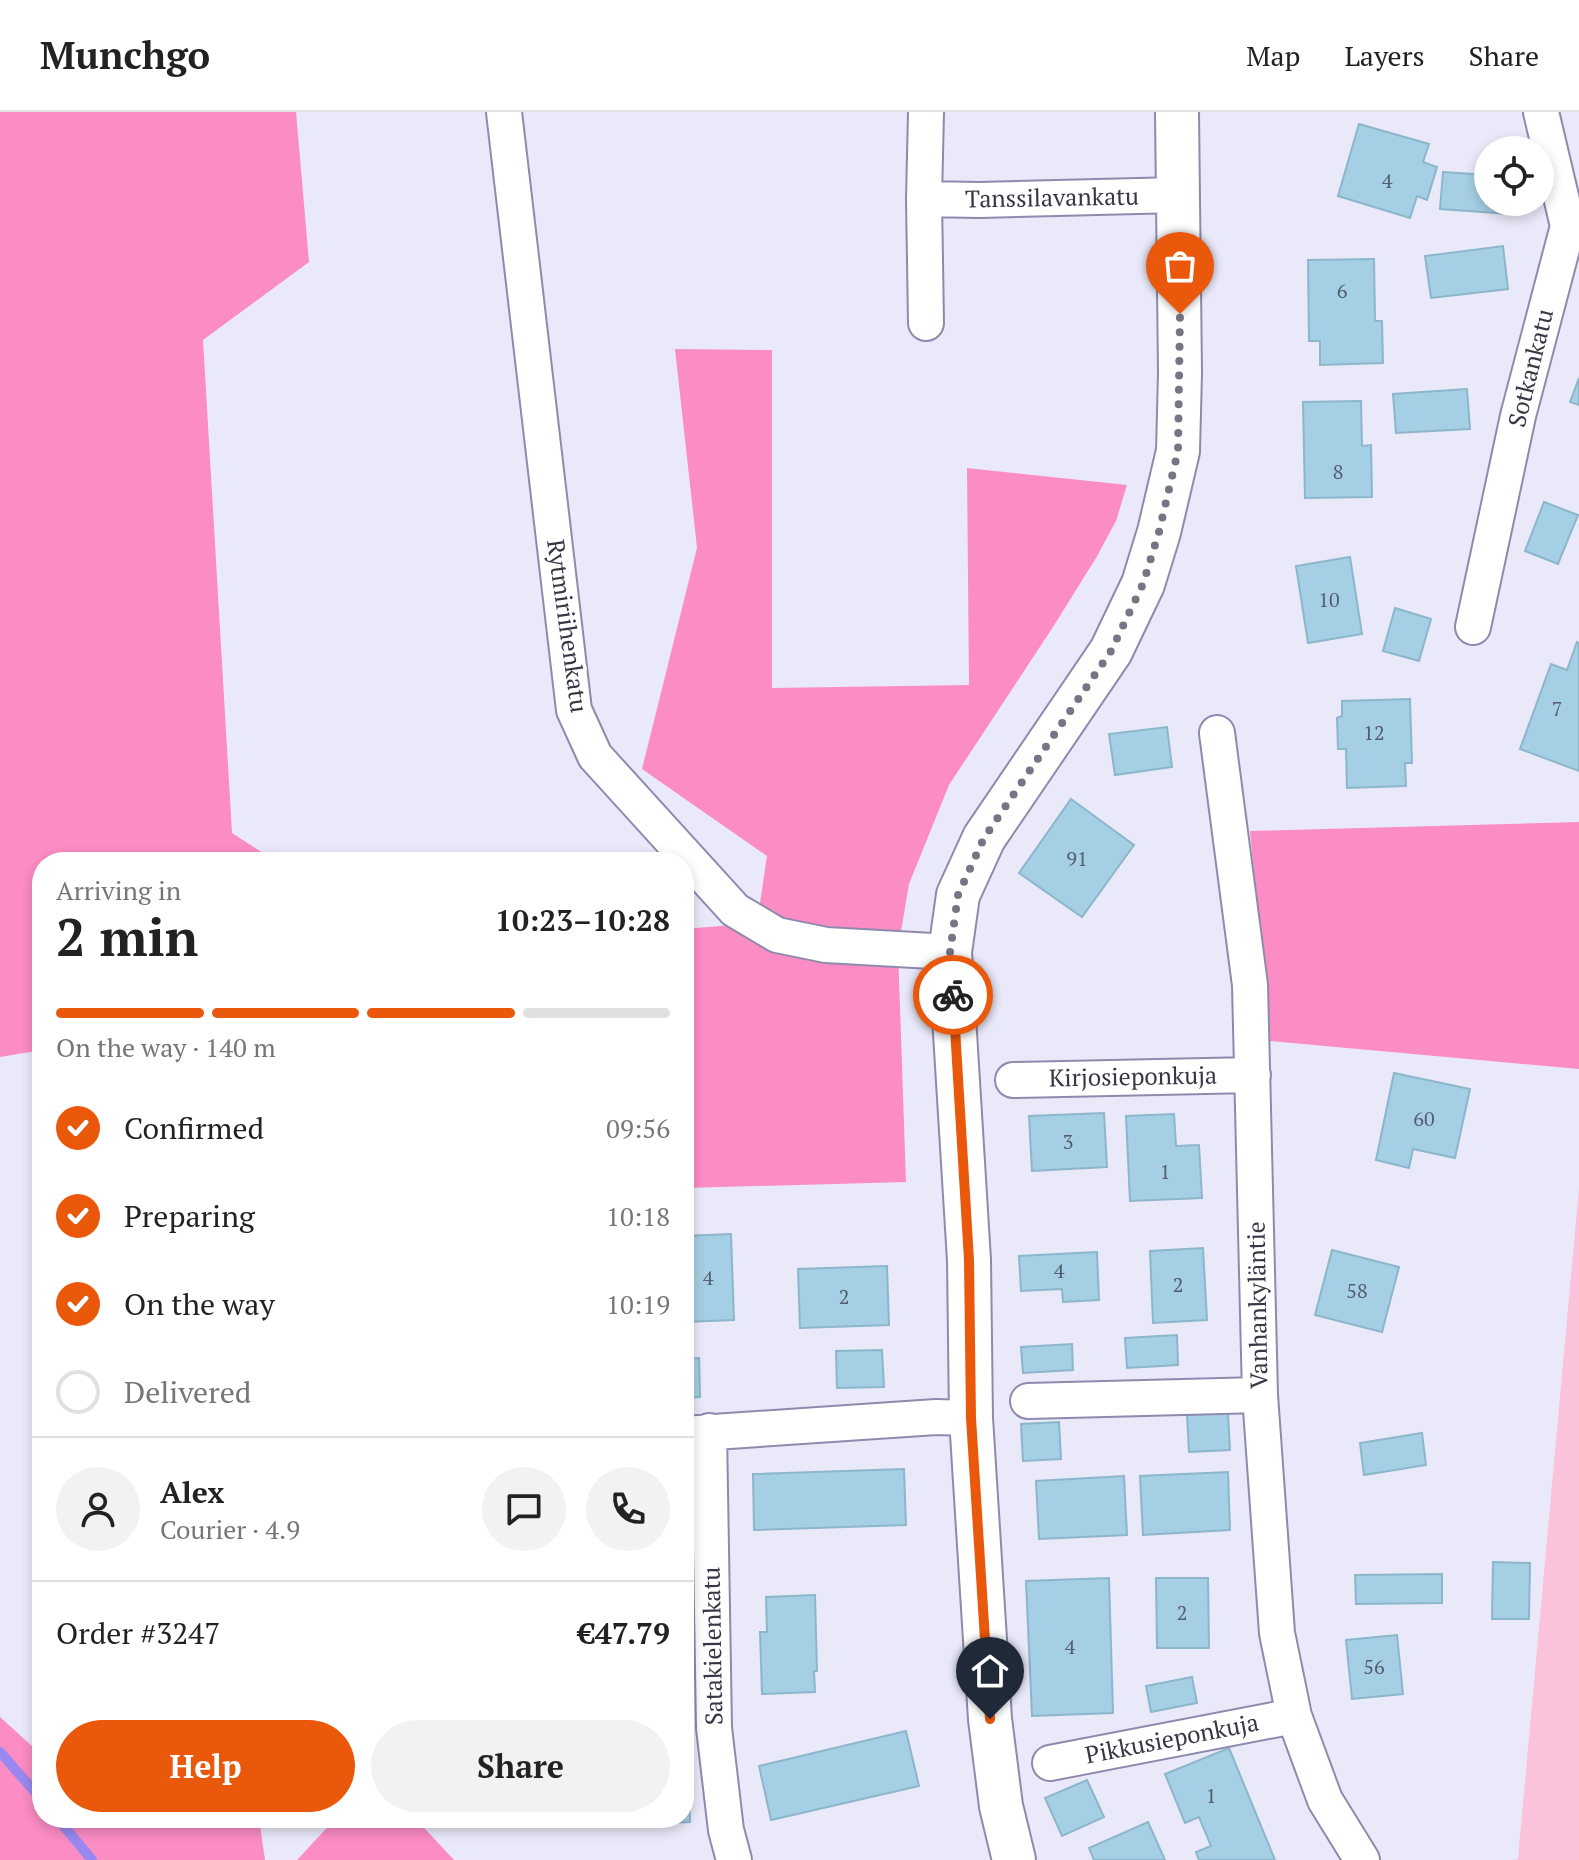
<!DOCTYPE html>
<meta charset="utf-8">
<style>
:root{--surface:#fff;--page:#f2f2f2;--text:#222;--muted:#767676;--line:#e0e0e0;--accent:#ea580c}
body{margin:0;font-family:"PT Serif",serif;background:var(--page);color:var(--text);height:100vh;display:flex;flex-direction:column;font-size:30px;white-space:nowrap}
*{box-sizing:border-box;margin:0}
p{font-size:26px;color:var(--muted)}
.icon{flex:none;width:44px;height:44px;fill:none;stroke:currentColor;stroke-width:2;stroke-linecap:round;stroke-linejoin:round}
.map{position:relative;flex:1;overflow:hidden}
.drawer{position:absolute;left:32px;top:740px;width:662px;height:976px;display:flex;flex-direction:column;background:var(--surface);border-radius:32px;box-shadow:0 4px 12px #0003}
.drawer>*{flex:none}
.controls{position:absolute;left:1474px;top:24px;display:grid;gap:16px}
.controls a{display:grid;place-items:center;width:80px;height:80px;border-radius:50%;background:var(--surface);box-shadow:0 4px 12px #0003;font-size:40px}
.pin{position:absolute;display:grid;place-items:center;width:68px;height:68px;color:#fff;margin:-82px -34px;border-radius:50% 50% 50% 0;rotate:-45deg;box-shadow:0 0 8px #0007}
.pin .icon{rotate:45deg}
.courier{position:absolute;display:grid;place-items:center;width:80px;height:80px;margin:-40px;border:6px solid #ea580c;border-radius:50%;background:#fff;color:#222;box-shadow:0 2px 10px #0007}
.headline em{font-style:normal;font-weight:700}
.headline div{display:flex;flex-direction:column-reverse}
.headline{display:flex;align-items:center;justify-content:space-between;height:136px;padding:0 24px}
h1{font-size:52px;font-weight:700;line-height:60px}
.bar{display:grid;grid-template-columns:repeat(4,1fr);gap:12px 8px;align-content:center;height:96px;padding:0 24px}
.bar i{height:10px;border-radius:6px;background:var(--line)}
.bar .active{background:var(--accent)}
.bar p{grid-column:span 4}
.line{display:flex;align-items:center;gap:20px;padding:0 24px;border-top:2px solid var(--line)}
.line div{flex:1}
.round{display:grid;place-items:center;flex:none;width:84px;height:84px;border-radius:42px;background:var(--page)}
ol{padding:0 24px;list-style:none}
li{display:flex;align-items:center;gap:24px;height:88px}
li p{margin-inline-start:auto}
li .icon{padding:8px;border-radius:50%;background:var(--accent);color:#fff;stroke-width:4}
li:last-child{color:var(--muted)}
li i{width:44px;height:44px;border:4px solid var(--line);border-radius:50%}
.primary-button{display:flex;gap:16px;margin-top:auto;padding:16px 24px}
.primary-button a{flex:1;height:92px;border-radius:48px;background:var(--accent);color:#fff;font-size:32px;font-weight:700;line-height:92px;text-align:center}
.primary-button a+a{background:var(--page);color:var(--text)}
header{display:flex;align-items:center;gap:48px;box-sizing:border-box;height:112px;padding:0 40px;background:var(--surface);border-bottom:2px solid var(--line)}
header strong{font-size:38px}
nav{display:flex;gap:44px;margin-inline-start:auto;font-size:28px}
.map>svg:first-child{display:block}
.green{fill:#fbc2dc}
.forest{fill:#fb8cc4}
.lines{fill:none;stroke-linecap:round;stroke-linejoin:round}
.stream{stroke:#9988ef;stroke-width:10}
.building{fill:#a5cfe4;stroke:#8cb6ca;stroke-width:2}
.minor-casing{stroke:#8e8aae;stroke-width:38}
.tertiary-casing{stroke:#8e8aae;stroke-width:46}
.minor{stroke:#fff;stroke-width:34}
.tertiary{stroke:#fff;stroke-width:42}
.done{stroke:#777585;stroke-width:8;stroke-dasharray:0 14.4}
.route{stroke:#ea580c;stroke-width:10}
.labels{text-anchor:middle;stroke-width:7;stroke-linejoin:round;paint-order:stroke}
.number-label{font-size:20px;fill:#545d6e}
.street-label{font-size:24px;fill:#393746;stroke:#fff}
</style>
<header>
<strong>Munchgo</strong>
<nav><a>Map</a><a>Layers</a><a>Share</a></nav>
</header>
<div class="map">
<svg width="1579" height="1748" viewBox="0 0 1579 1748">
<rect width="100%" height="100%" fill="#eae9f9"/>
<path class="green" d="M 1579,1076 L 1579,1748 L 1512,1748 L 1518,1747 Z"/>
<path class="forest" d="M 0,0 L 296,0 L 309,150 L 203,228 L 232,721 L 277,750 L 42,750 L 42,938 L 0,945 Z
M 675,237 L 772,238 L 772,576 L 969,573 L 967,356 L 1127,373 L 1116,409 L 1096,446 L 1053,515 L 949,673 L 909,772 L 898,837 L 906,1070 L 684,1076 L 684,817 L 757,811 L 767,744 L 642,657 L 697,436 Z
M 1579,710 L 1579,957 L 1269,929 L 1250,719 Z
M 0,1605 L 42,1643 L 42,1706 L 259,1706 L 265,1748 L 0,1748 Z
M 336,1706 L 415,1706 L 454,1748 L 297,1748 Z"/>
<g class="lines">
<path class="stream" d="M 0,1640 L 42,1688
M 57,1706 L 92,1748"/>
</g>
<path class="building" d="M 1359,12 L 1429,32 L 1423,50 L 1437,55 L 1427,88 L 1417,84 L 1410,106 L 1338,84 Z
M 1443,60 L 1488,63 L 1488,90 L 1510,90 L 1509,102 L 1440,97 Z
M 1503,134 L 1508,177 L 1431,186 L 1425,144 Z
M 1374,147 L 1375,209 L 1382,209 L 1383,251 L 1320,253 L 1320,229 L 1309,229 L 1308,148 Z
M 1579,266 L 1579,293 L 1570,290 Z
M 1467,277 L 1470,317 L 1396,321 L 1393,282 Z
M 1361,289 L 1362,334 L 1371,333 L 1372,385 L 1305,386 L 1303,290 Z
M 1544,390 L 1578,403 L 1558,452 L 1525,439 Z
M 1350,445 L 1362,522 L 1308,531 L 1296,454 Z
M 1395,496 L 1431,507 L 1419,549 L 1383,539 Z
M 1577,530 L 1579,531 L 1579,659 L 1520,637 L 1551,552 L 1567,558 Z
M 1410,587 L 1412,651 L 1405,651 L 1406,674 L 1347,676 L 1346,637 L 1338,637 L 1337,606 L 1342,604 L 1342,589 Z
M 1167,615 L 1172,655 L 1115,663 L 1109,622 Z
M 1071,687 L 1134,733 L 1082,805 L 1019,761 Z
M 1394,961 L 1470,977 L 1455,1046 L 1413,1037 L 1409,1056 L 1376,1048 Z
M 1104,1001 L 1107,1055 L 1032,1059 L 1029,1004 Z
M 1174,1002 L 1176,1034 L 1199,1033 L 1202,1086 L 1130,1089 L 1126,1004 Z
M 731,1122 L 734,1208 L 684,1210 L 684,1124 Z
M 1203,1136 L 1207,1208 L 1153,1211 L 1150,1139 Z
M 1332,1138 L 1399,1155 L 1382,1220 L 1315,1203 Z
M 1097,1140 L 1099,1188 L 1063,1190 L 1062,1177 L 1021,1179 L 1019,1144 Z
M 887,1154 L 889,1213 L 800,1216 L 798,1157 Z
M 1177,1223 L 1178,1253 L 1127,1256 L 1125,1226 Z
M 1072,1232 L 1073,1258 L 1023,1261 L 1021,1235 Z
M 882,1238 L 884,1275 L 837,1276 L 836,1239 Z
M 699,1246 L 700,1285 L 684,1286 L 684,1247 Z
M 1228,1301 L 1230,1338 L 1189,1340 L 1187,1303 Z
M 1059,1310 L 1061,1347 L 1023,1349 L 1021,1312 Z
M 1422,1321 L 1426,1353 L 1364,1363 L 1360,1331 Z
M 904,1357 L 906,1413 L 754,1418 L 753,1362 Z
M 1228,1360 L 1230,1418 L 1143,1423 L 1140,1364 Z
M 1124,1364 L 1127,1423 L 1039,1427 L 1036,1369 Z
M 1493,1450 L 1530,1451 L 1529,1507 L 1492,1507 Z
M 1442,1462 L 1442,1491 L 1356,1492 L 1355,1463 Z
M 1109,1466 L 1113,1601 L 1032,1604 L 1026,1469 Z
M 1156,1466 L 1208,1466 L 1209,1536 L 1157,1536 Z
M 815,1483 L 817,1559 L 814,1559 L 815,1580 L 762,1582 L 760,1520 L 767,1520 L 766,1485 Z
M 1397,1523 L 1403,1582 L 1352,1587 L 1346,1528 Z
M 1192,1565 L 1197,1591 L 1151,1600 L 1146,1574 Z
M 906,1619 L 919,1674 L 771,1708 L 759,1654 Z
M 1229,1636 L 1275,1748 L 1199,1748 L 1196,1740 L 1211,1734 L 1199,1705 L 1185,1711 L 1165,1662 Z
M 1087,1668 L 1104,1705 L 1062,1724 L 1045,1686 Z
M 689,1669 L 690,1710 L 645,1712 L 645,1706 L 684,1706 L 684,1670 Z
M 1148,1710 L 1165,1748 L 1094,1748 L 1089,1736 Z"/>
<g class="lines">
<defs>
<path id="minor" d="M 504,0 L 574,598 L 595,644 L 735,798 L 777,823 L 826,833 L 950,840
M 926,0 L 924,87 L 979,88 L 1179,83
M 924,87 L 926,211
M 1473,515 L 1518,304 L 1568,114 L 1541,0
M 1217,621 L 1250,873 L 1260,1283 L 1277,1521 L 1294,1604 L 1325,1688 L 1362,1748
M 1013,968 L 1253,963
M 1028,1289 L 1260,1283
M 709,1319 L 714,1616 L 726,1718 L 734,1748
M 684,1322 L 936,1305 L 971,1306
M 1050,1651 L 1294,1604"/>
<path id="tertiary" d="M 1014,1748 L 1001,1694 L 990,1607 L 971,1306 L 969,1148 L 950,840 L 958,783 L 984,726 L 1111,539 L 1143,472 L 1159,420 L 1178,339 L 1180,261 L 1177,0"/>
</defs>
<use href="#minor" class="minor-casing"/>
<use href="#tertiary" class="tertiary-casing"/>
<use href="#minor" class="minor"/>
<use href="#tertiary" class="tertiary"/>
</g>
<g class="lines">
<path class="done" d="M 953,883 L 950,840 L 958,783 L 984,726 L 1111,539 L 1143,472 L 1159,420 L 1178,339 L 1180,202"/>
<path class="route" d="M 953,883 L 969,1148 L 971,1306 L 990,1607"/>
</g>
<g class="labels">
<g class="number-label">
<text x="1387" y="76">4</text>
<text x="1342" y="186">6</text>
<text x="1338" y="367">8</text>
<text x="1329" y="495">10</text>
<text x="1557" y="604">7</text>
<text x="1374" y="628">12</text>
<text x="1077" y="754">91</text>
<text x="1424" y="1014">60</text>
<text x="1068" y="1037">3</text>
<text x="1165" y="1067">1</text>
<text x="1059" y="1166">4</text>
<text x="708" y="1173">4</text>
<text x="1178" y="1180">2</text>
<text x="1357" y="1186">58</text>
<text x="844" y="1192">2</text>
<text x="1182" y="1508">2</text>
<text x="1070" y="1542">4</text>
<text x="1374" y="1562">56</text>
<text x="1211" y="1691">1</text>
</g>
<g class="street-label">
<text transform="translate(1052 86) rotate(-1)" y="8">Tanssilavankatu</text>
<text transform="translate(1531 256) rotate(-76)" y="8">Sotkankatu</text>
<text transform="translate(567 514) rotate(82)" y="8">Rytmiriihenkatu</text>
<text transform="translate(1133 965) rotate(-1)" y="8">Kirjosieponkuja</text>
<text transform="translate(1258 1193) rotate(-91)" y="8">Vanhankyläntie</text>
<text transform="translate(713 1534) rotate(-91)" y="8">Satakielenkatu</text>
<text transform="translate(1172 1627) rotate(-11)" y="8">Pikkusieponkuja</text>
</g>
</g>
</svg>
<div class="controls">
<a><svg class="icon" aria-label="locate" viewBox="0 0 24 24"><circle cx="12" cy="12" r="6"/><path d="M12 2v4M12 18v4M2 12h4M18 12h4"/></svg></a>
</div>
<div class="pin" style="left:1180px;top:202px;background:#ea580c"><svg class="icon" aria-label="bag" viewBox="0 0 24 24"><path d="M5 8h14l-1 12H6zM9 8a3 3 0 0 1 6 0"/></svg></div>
<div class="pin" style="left:990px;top:1607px;background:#1f2937"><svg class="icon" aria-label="home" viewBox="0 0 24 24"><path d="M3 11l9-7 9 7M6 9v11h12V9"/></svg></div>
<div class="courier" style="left:953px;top:883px"><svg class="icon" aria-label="bike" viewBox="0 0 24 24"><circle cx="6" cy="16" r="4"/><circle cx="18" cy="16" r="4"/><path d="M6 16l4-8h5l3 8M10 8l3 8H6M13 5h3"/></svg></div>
<section class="drawer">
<div class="headline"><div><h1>2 min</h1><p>Arriving in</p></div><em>10:23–10:28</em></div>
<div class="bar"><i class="active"></i><i class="active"></i><i class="active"></i><i></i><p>On the way · 140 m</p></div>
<ol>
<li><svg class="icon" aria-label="check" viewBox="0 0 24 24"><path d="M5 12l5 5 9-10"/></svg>Confirmed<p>09:56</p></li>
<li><svg class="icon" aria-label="check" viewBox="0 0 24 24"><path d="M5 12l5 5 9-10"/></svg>Preparing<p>10:18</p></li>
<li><svg class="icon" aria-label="check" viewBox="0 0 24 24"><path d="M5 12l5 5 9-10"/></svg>On the way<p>10:19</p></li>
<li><i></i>Delivered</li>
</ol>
<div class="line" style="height:144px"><a class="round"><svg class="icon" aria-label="person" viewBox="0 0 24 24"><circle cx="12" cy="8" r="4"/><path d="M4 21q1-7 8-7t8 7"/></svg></a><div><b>Alex</b><p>Courier · 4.9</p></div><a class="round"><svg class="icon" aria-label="chat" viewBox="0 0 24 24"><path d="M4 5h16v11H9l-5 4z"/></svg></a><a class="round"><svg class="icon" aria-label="phone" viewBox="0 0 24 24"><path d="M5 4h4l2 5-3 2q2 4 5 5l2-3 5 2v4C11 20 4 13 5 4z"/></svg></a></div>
<div class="line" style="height:104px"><div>Order #3247</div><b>€47.79</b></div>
<div class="primary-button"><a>Help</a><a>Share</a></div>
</section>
</div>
